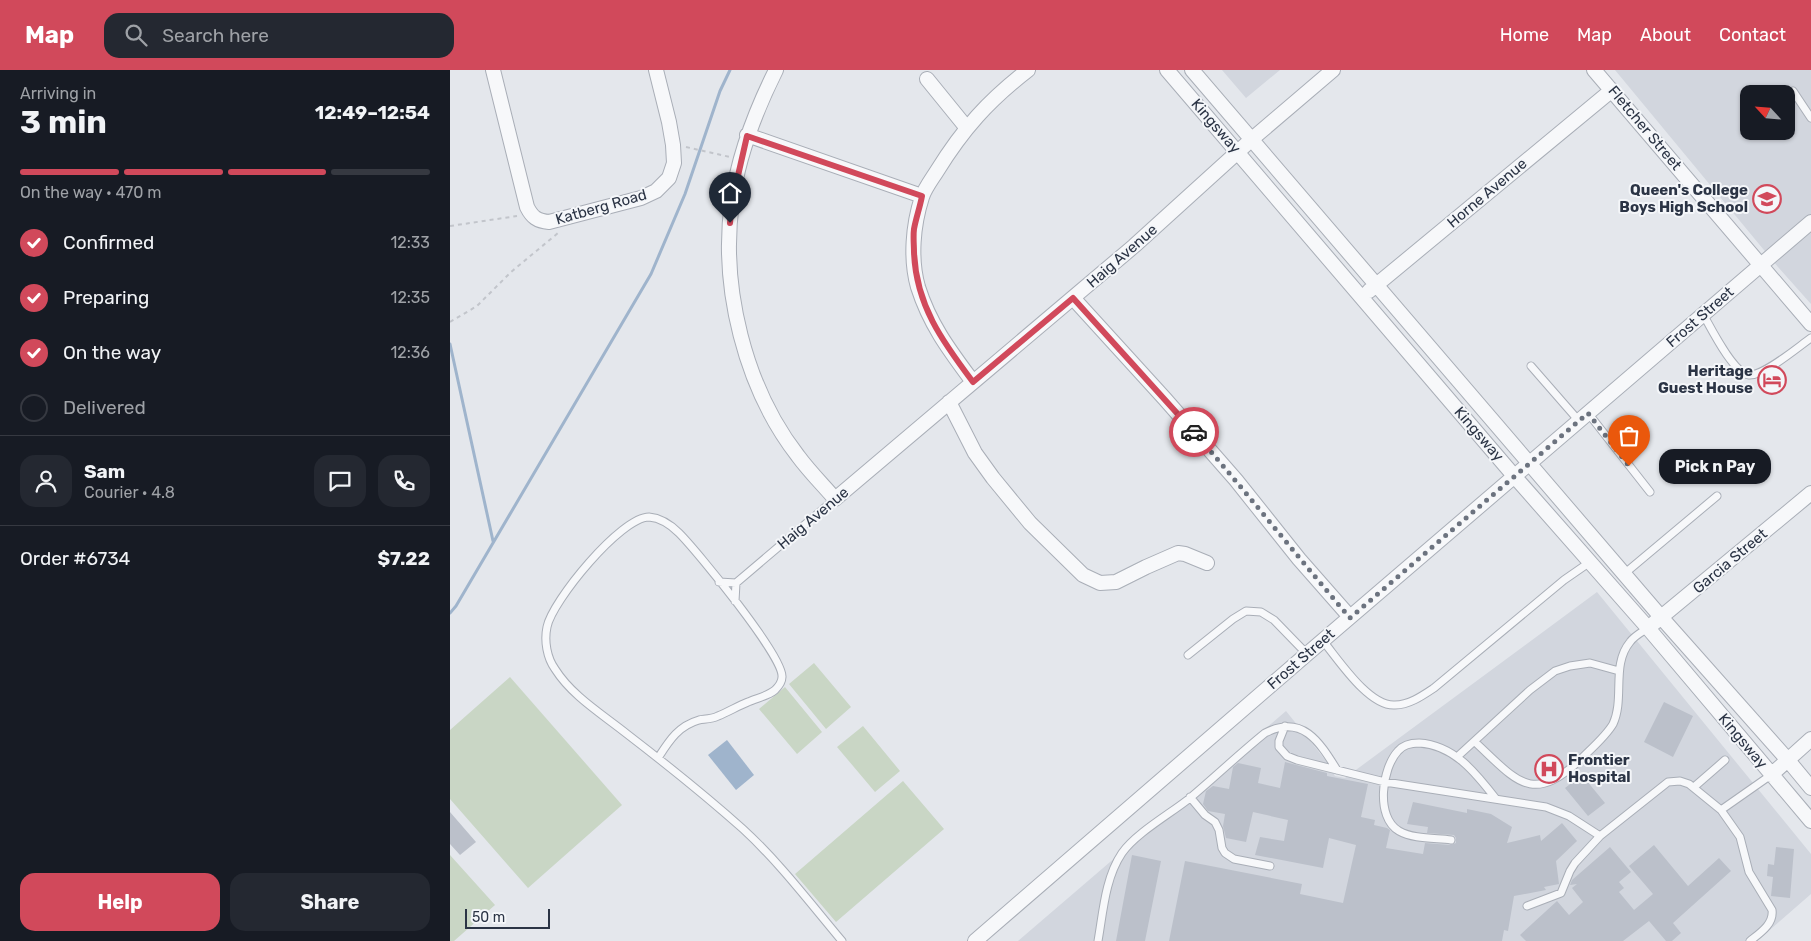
<!DOCTYPE html>
<meta charset="utf-8">
<style>
:root{--surface:#171b24;--page:#242831;--text:#f1f3f6;--muted:#9ea1a6;--line:#363941;--accent:#d1495b}
body{margin:0;font-family:Rubik,sans-serif;background:var(--page);color:var(--text);height:100vh;display:flex;flex-direction:column;font-size:19px;white-space:nowrap}
*{box-sizing:border-box;margin:0}
p{font-size:16px;color:var(--muted)}
.icon{flex:none;width:28px;height:28px;fill:none;stroke:currentColor;stroke-width:2;stroke-linecap:round;stroke-linejoin:round}
.map{position:relative;flex:1;overflow:hidden}
.drawer{display:flex;flex-direction:column;background:var(--surface);width:450px}
.drawer>*{flex:none}
.needle{width:32px;rotate:296deg}
.buttons{position:absolute;left:1290px;top:15px;display:grid;gap:10px}
.buttons a{display:grid;place-items:center;width:55px;height:55px;border-radius:10px;background:var(--surface);box-shadow:0 1px 4px #0004;font-size:25px}
.scale{position:absolute;left:15px;bottom:12px;width:85px;box-sizing:border-box;padding-left:5px;border:2px solid #2b3445;border-top:0;font-size:14px;line-height:18px;white-space:nowrap;color:#2b3445;-webkit-text-stroke:4px #f4f6f9;paint-order:stroke}
.pin{position:absolute;display:grid;place-items:center;width:42px;height:42px;color:#fff;margin:-51px -21px;border-radius:50% 50% 50% 0;rotate:-45deg;box-shadow:0 0 5px #0007}
.pin .icon{rotate:45deg}
.courier{position:absolute;display:grid;place-items:center;width:50px;height:50px;margin:-25px;border:4px solid #d1495b;border-radius:50%;background:#fff;color:#222;box-shadow:0 1px 6px #0007}
.bubble{position:absolute;height:35px;border-radius:15px;background:var(--surface);box-shadow:0 1px 4px #0004;font-size:16px;font-weight:700;line-height:35px;text-align:center}
.head em{font-style:normal;font-weight:700}
.head div{display:flex;flex-direction:column-reverse}
.head{display:flex;align-items:center;justify-content:space-between;height:85px;padding:0 20px}
h1{font-size:32px;font-weight:700;line-height:38px}
.bar{display:grid;grid-template-columns:repeat(4,1fr);gap:8px 5px;align-content:center;height:60px;padding:0 20px}
.bar i{height:6px;border-radius:4px;background:var(--line)}
.bar .active{background:var(--accent)}
.bar p{grid-column:span 4}
.line{display:flex;align-items:center;gap:12px;padding:0 20px;border-top:1px solid var(--line)}
.line div{flex:1}
.round{display:grid;place-items:center;flex:none;width:52px;height:52px;border-radius:15px;background:var(--page)}
ol{padding:0 20px;list-style:none}
li{display:flex;align-items:center;gap:15px;height:55px}
li p{margin-inline-start:auto}
li .icon{padding:5px;border-radius:50%;background:var(--accent);color:#fff;stroke-width:4}
li:last-child{color:var(--muted)}
li i{width:28px;height:28px;border:2px solid var(--line);border-radius:50%}
.cta{display:flex;gap:10px;margin-top:auto;padding:10px 20px}
.cta a{flex:1;height:58px;border-radius:15px;background:var(--accent);color:#fff;font-size:20px;font-weight:700;line-height:58px;text-align:center}
.cta a+a{background:var(--page);color:var(--text)}
header{display:flex;align-items:center;gap:30px;box-sizing:border-box;height:70px;padding:0 25px;background:var(--accent);color:#fff}
header strong{font-size:24px}
nav{display:flex;gap:28px;margin-inline-start:auto;font-size:18px}
.search{width:350px;height:45px;background:var(--page);display:flex;align-items:center;gap:12px;box-sizing:border-box;padding:0 18px;border-radius:15px;color:var(--muted);font-size:19px}
main{display:flex;flex:1;min-height:0}
.map>svg:first-child{display:block}
.built{fill:#d2d6de;fill-rule:evenodd}
.green{fill:#c9d6c5}
.water{fill:#9fb4cc}
.lines{fill:none;stroke-linecap:round;stroke-linejoin:round}
.stream{stroke:#9fb4cc;stroke-width:3}
.building{fill:#bbc0ca}
.lane-casing{stroke:#a9aeb7;stroke-width:9}
.street-casing{stroke:#a9aeb7;stroke-width:16}
.path{stroke:#c2c5cb;stroke-width:2;stroke-dasharray:4 4;stroke-linecap:butt}
.lane{stroke:#f7f8fa;stroke-width:7}
.street{stroke:#f7f8fa;stroke-width:14}
.done{stroke:#6c737f;stroke-width:5;stroke-dasharray:0 9}
.route{stroke:#d1495b;stroke-width:6}
.labels{text-anchor:middle;stroke-width:4;stroke-linejoin:round;paint-order:stroke}
.street-label{font-size:15px;fill:#2b3445;stroke:#f4f6f9}
.poi-label{font-size:15px;font-weight:bold;fill:#2b3445;stroke:#f4f6f9;text-anchor:end}
</style>
<header>
<strong>Map</strong>
<div class="search"><svg class="icon" aria-label="search" viewBox="0 0 24 24"><circle cx="10" cy="10" r="6"/><path d="M15 15l6 6"/></svg>Search here</div>
<nav><a>Home</a><a>Map</a><a>About</a><a>Contact</a></nav>
</header>
<main>
<section class="drawer">
<div class="head"><div><h1>3 min</h1><p>Arriving in</p></div><em>12:49–12:54</em></div>
<div class="bar"><i class="active"></i><i class="active"></i><i class="active"></i><i></i><p>On the way · 470 m</p></div>
<ol>
<li><svg class="icon" aria-label="check" viewBox="0 0 24 24"><path d="M5 12l5 5 9-10"/></svg>Confirmed<p>12:33</p></li>
<li><svg class="icon" aria-label="check" viewBox="0 0 24 24"><path d="M5 12l5 5 9-10"/></svg>Preparing<p>12:35</p></li>
<li><svg class="icon" aria-label="check" viewBox="0 0 24 24"><path d="M5 12l5 5 9-10"/></svg>On the way<p>12:36</p></li>
<li><i></i>Delivered</li>
</ol>
<div class="line" style="height:90px"><a class="round"><svg class="icon" aria-label="person" viewBox="0 0 24 24"><circle cx="12" cy="8" r="4"/><path d="M4 21q1-7 8-7t8 7"/></svg></a><div><b>Sam</b><p>Courier · 4.8</p></div><a class="round"><svg class="icon" aria-label="chat" viewBox="0 0 24 24"><path d="M4 5h16v11H9l-5 4z"/></svg></a><a class="round"><svg class="icon" aria-label="phone" viewBox="0 0 24 24"><path d="M5 4h4l2 5-3 2q2 4 5 5l2-3 5 2v4C11 20 4 13 5 4z"/></svg></a></div>
<div class="line" style="height:65px"><div>Order #6734</div><b>$7.22</b></div>
<div class="cta"><a>Help</a><a>Share</a></div>
</section>
<div class="map">
<svg width="1361" height="871" viewBox="0 0 1361 871">
<rect width="100%" height="100%" fill="#e4e7ec"/>
<path class="built" d="M 772,0 L 830,0 L 796,28 Z
M 1165,0 L 1361,0 L 1361,234 L 1328,197 ZM 1299,24 L 1336,24 L 1336,61 L 1299,61 Z
M 1147,522 L 1361,784 L 1361,824 L 1307,871 L 568,871 L 836,641 L 877,692 L 885,706 L 895,708 Z"/>
<path class="green" d="M 364,593 L 401,637 L 376,659 L 339,614 Z
M 60,607 L 172,735 L 78,818 L 0,729 L 0,660 Z
M 335,617 L 372,662 L 347,684 L 309,639 Z
M 413,656 L 450,701 L 425,722 L 387,677 Z
M 453,711 L 494,759 L 386,852 L 345,804 Z
M 0,785 L 45,835 L 4,871 L 0,871 Z"/>
<path class="water" d="M 277,670 L 304,705 L 286,720 L 258,685 Z"/>
<g class="lines">
<path class="stream" d="M 0,274 L 43,471
M 0,543 L 6,536 L 201,204 L 235,124 L 270,21 L 280,0"/>
</g>
<path class="building" d="M 1214,632 L 1243,646 L 1223,687 L 1194,672 Z
M 835,692 L 877,703 L 877,706 L 918,714 L 911,747 L 925,750 L 924,755 L 937,758 L 940,760 L 936,778 L 973,784 L 975,773 L 1000,775 L 1006,773 L 1006,768 L 1004,765 L 977,763 L 978,757 L 957,754 L 963,732 L 1017,743 L 1017,739 L 1041,744 L 1062,757 L 1057,773 L 1090,765 L 1091,771 L 1112,753 L 1127,771 L 1106,791 L 1109,814 L 1094,817 L 1096,820 L 1064,826 L 1058,861 L 1054,860 L 1052,871 L 719,871 L 735,791 L 852,814 L 850,824 L 893,833 L 906,775 L 879,768 L 873,798 L 805,785 L 810,767 L 834,771 L 838,750 L 803,742 L 796,772 L 776,768 L 773,756 L 775,744 L 758,741 L 753,734 L 756,721 L 763,716 L 779,719 L 783,697 L 788,693 L 811,698 L 808,713 L 830,718 Z
M 1132,705 L 1155,733 L 1138,746 L 1115,718 Z
M 0,742 L 26,772 L 10,785 L 0,774 Z
M 1204,775 L 1238,816 L 1269,788 L 1281,801 L 1223,853 L 1231,863 L 1222,871 L 1216,871 L 1199,851 L 1173,871 L 1076,871 L 1070,865 L 1107,831 L 1119,845 L 1133,832 L 1122,818 L 1127,814 L 1120,815 L 1122,810 L 1160,777 L 1181,802 L 1169,812 L 1174,818 L 1169,822 L 1184,840 L 1203,824 L 1179,796 Z
M 1326,777 L 1344,779 L 1340,828 L 1321,826 L 1323,807 L 1317,806 L 1318,794 L 1324,795 Z
M 682,785 L 711,791 L 695,871 L 666,871 Z"/>
<g class="lines">
<defs>
<path id="lane" d="M 1343,21 L 1361,48
M 1253,244 C 1261,258 1283,303 1299,305 C 1314,306 1348,277 1361,268
M 1081,296 L 1129,351
M 1138,343 L 1200,422
M 1174,504 L 1267,426
M 269,512 L 286,513 L 385,429
M 285,531 L 286,513
M 873,571 C 888,589 919,637 945,635 C 959,635 972,626 984,618 L 1114,510 L 1140,492
M 738,585 L 783,549 L 796,541 L 811,542 L 824,550 L 857,584
M 835,656 L 829,671 L 829,677 L 837,686 L 847,690 L 935,712 L 1096,737 L 1119,746 L 1150,766 L 1125,793 L 1120,801 L 1111,823 L 1077,836
M 1025,672 C 1067,711 1082,736 1132,688 C 1142,678 1156,666 1163,654 C 1175,628 1161,595 1180,572 C 1184,566 1192,562 1198,558
M 1007,687 L 1080,620 L 1105,601 L 1120,596 L 1140,593 L 1169,601
M 208,688 C 219,671 228,656 249,650 C 255,649 262,649 268,646 C 278,642 288,636 298,632 C 307,628 318,626 325,620 C 328,617 332,612 332,607 C 334,587 247,481 229,463 C 221,455 211,448 199,447 C 171,447 102,531 97,557 C 94,571 97,588 105,599 C 122,626 152,644 177,664 C 216,694 256,726 293,759 C 329,792 360,833 392,871
M 1244,717 L 1275,690
M 740,727 L 755,745 L 765,752 L 769,760 L 772,778 L 775,783 L 784,789 L 820,796
M 1271,740 L 1321,705
M 1150,766 L 1218,712 L 1230,711 L 1239,714 L 1271,740 L 1290,767 L 1299,802 L 1322,840 C 1324,854 1310,863 1300,871
M 1001,770 C 984,768 963,769 949,761 C 925,747 932,698 948,681 C 953,675 962,673 969,673 C 1004,675 1026,703 1046,729
M 648,871 C 653,843 655,808 672,783 C 686,763 720,744 740,728 C 765,707 789,684 815,663 C 852,644 869,671 887,700"/>
<path id="street" d="M 43,0 L 77,137 C 82,147 87,151 99,152 L 191,128 L 206,121 L 219,108 L 224,93 L 223,75 L 219,52 L 206,0
M 326,0 C 305,42 288,86 282,132 C 270,217 295,318 348,386 C 359,401 373,415 385,429 L 684,176 L 802,69 L 883,0
M 717,0 L 1065,407 L 1198,558 L 1361,751
M 742,0 L 1211,547 L 1337,689 L 1361,718
M 1144,0 L 1361,254
M 477,9 L 516,57
M 297,65 L 472,126
M 919,221 L 1162,20
M 623,228 L 715,329 L 786,410 L 849,489 L 900,547
M 523,312 C 500,281 480,255 468,217 C 460,189 463,155 472,127 C 475,118 482,109 487,101 C 513,59 538,31 578,0
M 499,332 L 525,383 L 543,408 L 580,453 L 633,505 L 650,513 L 666,512 L 696,497 L 728,483 L 735,484 L 757,493
M 1204,553 L 1361,423
M 1321,705 L 1361,669
M 525,871 L 857,584 L 1361,152"/>
</defs>
<use href="#lane" class="lane-casing"/>
<use href="#street" class="street-casing"/>
<path class="path" d="M 236,77 L 280,87
M 0,156 L 67,146
M 0,252 L 27,236 L 61,202 L 108,163"/>
<use href="#lane" class="lane"/>
<use href="#street" class="street"/>
</g>
<g class="lines">
<path class="done" d="M 744,362 C 797,423 847,486 900,548 L 1138,343 L 1179,396"/>
<path class="route" d="M 280,153 L 282,132 L 297,66 L 472,126 C 470,137 466,148 464,159 C 463,167 464,175 464,182 C 466,235 492,271 523,312 L 623,228 L 744,362"/>
</g>
<defs>
<symbol id="school-ring" viewBox="-11 -11 22 22"><circle r="9.5" fill="#f4f6f9" stroke="#d1495b" stroke-width="1.5"/><path d="M0-5L7-2L0 1L-7-2ZM-4 1L0 2.5L4 1V4Q0 6-4 4Z" fill="#d1495b"/></symbol>
<symbol id="hotel-ring" viewBox="-11 -11 22 22"><circle r="9.5" fill="#f4f6f9" stroke="#d1495b" stroke-width="1.5"/><path d="M-6-4.5h1.5V1H6V5H4.5V3h-9V5H-6ZM-4 0a1.8 1.8 0 1 1 3.6 0ZM.5 0V-2.5h3Q6-2.5 6 0Z" fill="#d1495b"/></symbol>
<symbol id="hospital-ring" viewBox="-11 -11 22 22"><circle r="9.5" fill="#f4f6f9" stroke="#d1495b" stroke-width="1.5"/><path d="M-5-5h3v3.5h4V-5h3V5h-3V1.5h-4V5h-3Z" fill="#d1495b"/></symbol>
</defs>
<g fill-rule="evenodd">
<use href="#school-ring" x="1301" y="113" width="32" height="32"/>
<use href="#hotel-ring" x="1306" y="294" width="32" height="32"/>
<use href="#hospital-ring" x="1083" y="683" width="32" height="32"/>
</g>
<g class="labels">
<g class="street-label">
<text transform="translate(766 56) rotate(49)" y="5">Kingsway</text>
<text transform="translate(1195 58) rotate(50)" y="5">Fletcher Street</text>
<text transform="translate(1037 123) rotate(-40)" y="5">Horne Avenue</text>
<text transform="translate(151 137) rotate(-16)" y="5">Katberg Road</text>
<text transform="translate(672 186) rotate(-41)" y="5">Haig Avenue</text>
<text transform="translate(1250 247) rotate(-41)" y="5">Frost Street</text>
<text transform="translate(1029 364) rotate(49)" y="5">Kingsway</text>
<text transform="translate(363 448) rotate(-40)" y="5">Haig Avenue</text>
<text transform="translate(1280 491) rotate(-40)" y="5">Garcia Street</text>
<text transform="translate(851 589) rotate(-41)" y="5">Frost Street</text>
<text transform="translate(1293 671) rotate(50)" y="5">Kingsway</text>
</g>
<g class="poi-label">
<text x="1298" y="125">Queen's College<tspan x="1298" dy="17">Boys High School</tspan></text>
<text x="1303" y="306">Heritage<tspan x="1303" dy="17">Guest House</tspan></text>
<text x="1118" y="695" text-anchor="start">Frontier<tspan x="1118" dy="17">Hospital</tspan></text>
</g>
</g>
</svg>
<div class="buttons">
<a><svg class="needle" viewBox="-14 -14 28 28"><path d="M0-13l5 13h-10z" fill="#e53935"/><path d="M0 13l5-13h-10z" fill="#9ea1a6"/></svg></a>
</div>
<div class="scale">50 m</div>
<div class="pin" style="left:1179px;top:396px;background:#ea580c"><svg class="icon" aria-label="bag" viewBox="0 0 24 24"><path d="M5 8h14l-1 12H6zM9 8a3 3 0 0 1 6 0"/></svg></div>
<div class="pin" style="left:280px;top:153px;background:#1f2937"><svg class="icon" aria-label="home" viewBox="0 0 24 24"><path d="M3 11l9-7 9 7M6 9v11h12V9"/></svg></div>
<div class="courier" style="left:744px;top:362px"><svg class="icon" aria-label="car" viewBox="0 0 24 24"><path d="M5 17H2v-5l4-1 3-4h7l3 4 3 1v5h-3M9 17h6M6 11h13"/><circle cx="7" cy="17" r="2"/><circle cx="17" cy="17" r="2"/></svg></div>
<div class="bubble" style="left:1209px;top:379px;width:112px">Pick n Pay</div>
</div>
</main>
